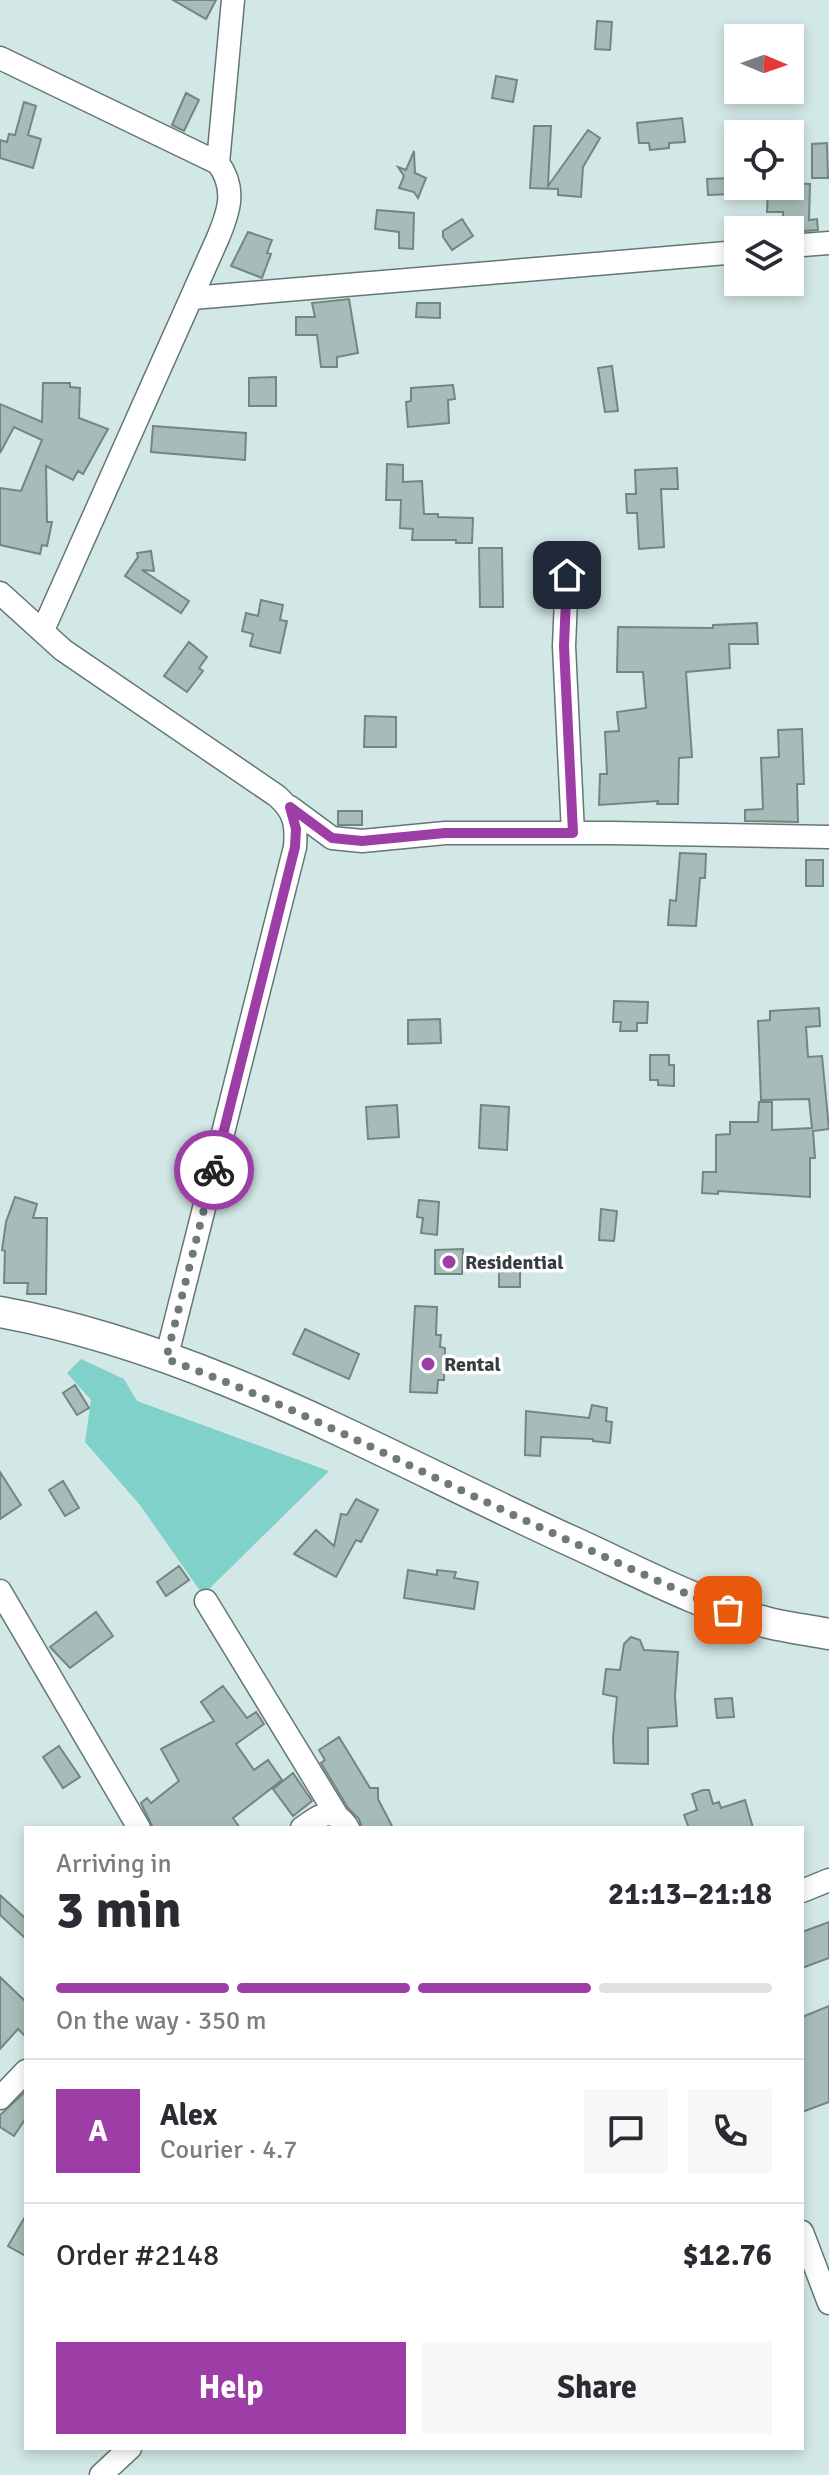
<!DOCTYPE html>
<meta charset="utf-8">
<style>
:root{--surface:#fff;--page:#f7f7f7;--text:#2b2b33;--muted:#7c7c81;--line:#e1e1e2;--accent:#9d3ea6}
body{margin:0;font-family:Signika,sans-serif;background:var(--page);color:var(--text);height:100vh;display:flex;flex-direction:column;font-size:30px;white-space:nowrap}
*{box-sizing:border-box;margin:0}
p{font-size:26px;color:var(--muted)}
.icon{flex:none;width:44px;height:44px;fill:none;stroke:currentColor;stroke-width:2;stroke-linecap:round;stroke-linejoin:round}
.map{position:relative;flex:1;overflow:hidden}
.side{position:absolute;left:24px;top:1826px;width:780px;height:624px;display:flex;flex-direction:column;background:var(--surface);border-radius:0px;box-shadow:0 4px 12px #0003}
.side>*{flex:none}
.needle{width:52px;rotate:92deg}
.fabs{position:absolute;left:724px;top:24px;display:grid;gap:16px}
.fabs a{display:grid;place-items:center;width:80px;height:80px;border-radius:0px;background:var(--surface);box-shadow:0 4px 12px #0003;font-size:40px}
.pin{position:absolute;display:grid;place-items:center;width:68px;height:68px;color:#fff;margin:-34px;border-radius:16px;box-shadow:0 4px 12px #0006}
.courier{position:absolute;display:grid;place-items:center;width:80px;height:80px;margin:-40px;border:6px solid #9d3ea6;border-radius:50%;background:#fff;color:#222;box-shadow:0 2px 10px #0007}
.summary em{font-style:normal;font-weight:700}
.summary div{display:flex;flex-direction:column-reverse}
.summary{display:flex;align-items:center;justify-content:space-between;height:136px;padding:0 32px}
h1{font-size:52px;font-weight:700;line-height:60px}
.bar{display:grid;grid-template-columns:repeat(4,1fr);gap:12px 8px;align-content:center;height:96px;padding:0 32px}
.bar i{height:10px;border-radius:6px;background:var(--line)}
.bar .active{background:var(--accent)}
.bar p{grid-column:span 4}
.line{display:flex;align-items:center;gap:20px;padding:0 32px;border-top:2px solid var(--line)}
.line div{flex:1}
.round{display:grid;place-items:center;flex:none;width:84px;height:84px;border-radius:0px;background:var(--page)}
.primary-button{display:flex;gap:16px;margin-top:auto;padding:16px 32px}
.primary-button a{flex:1;height:92px;border-radius:0px;background:var(--accent);color:#fff;font-size:32px;font-weight:700;line-height:92px;text-align:center}
.primary-button a+a{background:var(--page);color:var(--text)}
.map>svg:first-child{display:block}
.green{fill:#80d1ca}
.building{fill:#a7bcb9;stroke:#728684;stroke-width:2}
.lines{fill:none;stroke-linecap:round;stroke-linejoin:round}
.minor-casing{stroke:#647775;stroke-width:25}
.major-casing{stroke:#647775;stroke-width:33}
.minor{stroke:#fff;stroke-width:22}
.major{stroke:#fff;stroke-width:30}
.done{stroke:#6d7a79;stroke-width:8;stroke-dasharray:0 14.4}
.route{stroke:#9d3ea6;stroke-width:10}
.poi-dot{fill:#9d3ea6;stroke:#fff;stroke-width:3}
.labels{text-anchor:middle;stroke-width:7;stroke-linejoin:round;paint-order:stroke}
.poi-label{font-size:20px;font-weight:bold;fill:#363f3e;stroke:#fff;text-anchor:start}
</style>
<div class="map">
<svg width="829" height="2475" viewBox="0 0 829 2475">
<rect width="100%" height="100%" fill="#d2e8e6"/>
<path class="green" d="M 81,1359 L 124,1379 L 137,1401 L 329,1471 L 203,1595 L 140,1505 L 85,1442 L 91,1400 L 67,1373 Z"/>
<path class="building" d="M 173,0 L 216,0 L 206,19 Z
M 597,21 L 612,22 L 610,50 L 595,49 Z
M 496,76 L 517,80 L 513,102 L 492,98 Z
M 186,93 L 199,100 L 184,131 L 172,125 Z
M 24,102 L 36,106 L 28,135 L 41,139 L 33,168 L 0,158 L 0,140 L 7,142 L 9,134 L 15,135 Z
M 682,118 L 685,142 L 669,143 L 669,148 L 650,150 L 649,143 L 639,143 L 637,123 Z
M 534,126 L 551,126 L 548,186 L 588,130 L 600,138 L 583,167 L 581,197 L 558,195 L 558,189 L 530,188 Z
M 827,143 L 828,178 L 812,178 L 812,144 Z
M 414,151 L 415,173 L 426,178 L 418,198 L 414,192 L 399,188 L 404,176 L 398,167 L 406,170 Z
M 731,178 L 732,194 L 708,195 L 707,179 Z
M 790,183 L 810,184 L 809,220 L 817,219 L 818,230 L 790,232 L 787,218 L 783,218 L 783,212 L 767,212 L 768,186 L 784,187 L 790,186 Z
M 377,210 L 414,213 L 413,249 L 399,248 L 399,232 L 375,229 Z
M 462,219 L 473,236 L 452,250 L 443,237 L 443,231 Z
M 248,232 L 272,240 L 267,253 L 271,254 L 262,278 L 231,266 Z
M 349,299 L 358,353 L 337,357 L 337,367 L 321,367 L 317,335 L 296,335 L 296,317 L 315,317 L 312,303 Z
M 417,303 L 440,303 L 440,318 L 416,317 Z
M 612,366 L 618,411 L 605,412 L 598,368 Z
M 276,377 L 276,406 L 249,406 L 249,378 Z
M 43,383 L 70,383 L 70,387 L 80,388 L 79,418 L 108,429 L 83,474 L 78,471 L 73,480 L 46,466 L 47,522 L 52,522 L 47,546 L 42,545 L 40,554 L 0,545 L 0,488 L 21,491 L 42,440 L 14,427 L 0,453 L 0,404 L 42,422 Z
M 453,385 L 455,399 L 448,400 L 449,423 L 408,427 L 406,402 L 411,401 L 411,388 Z
M 153,426 L 246,433 L 245,460 L 151,452 Z
M 387,464 L 403,465 L 403,482 L 422,481 L 424,514 L 438,514 L 438,517 L 473,518 L 472,543 L 456,543 L 456,540 L 412,540 L 413,529 L 400,528 L 401,500 L 386,500 Z
M 677,468 L 678,489 L 661,489 L 664,547 L 639,549 L 637,513 L 627,513 L 626,494 L 636,494 L 635,470 Z
M 479,548 L 502,548 L 503,607 L 480,607 Z
M 151,551 L 154,571 L 142,570 L 189,601 L 181,613 L 125,576 L 138,557 L 137,553 Z
M 261,600 L 283,605 L 280,620 L 287,621 L 280,653 L 250,646 L 253,634 L 242,631 L 246,613 L 258,616 Z
M 757,623 L 758,644 L 729,644 L 730,668 L 686,672 L 692,757 L 679,758 L 678,804 L 657,804 L 658,801 L 599,805 L 600,774 L 607,774 L 605,732 L 619,731 L 617,712 L 646,708 L 643,672 L 617,672 L 618,627 L 713,628 L 713,625 Z
M 189,642 L 207,657 L 199,668 L 203,671 L 187,692 L 164,676 Z
M 365,716 L 396,717 L 396,747 L 364,747 Z
M 802,729 L 804,784 L 797,784 L 798,822 L 745,821 L 745,810 L 763,809 L 761,758 L 779,757 L 778,730 Z
M 338,811 L 362,811 L 362,825 L 338,825 Z
M 680,853 L 706,854 L 705,878 L 700,878 L 696,926 L 668,925 L 670,900 L 676,901 Z
M 806,860 L 823,860 L 823,886 L 806,886 Z
M 614,1001 L 648,1002 L 647,1023 L 637,1023 L 637,1031 L 620,1031 L 621,1022 L 613,1022 Z
M 819,1008 L 820,1026 L 806,1027 L 808,1057 L 822,1056 L 829,1129 L 813,1131 L 815,1158 L 810,1158 L 810,1197 L 718,1191 L 718,1194 L 702,1193 L 703,1172 L 716,1172 L 716,1135 L 730,1134 L 730,1122 L 758,1122 L 759,1102 L 772,1102 L 772,1130 L 812,1128 L 809,1099 L 761,1100 L 758,1021 L 770,1020 L 770,1011 Z
M 440,1019 L 441,1043 L 408,1044 L 408,1020 Z
M 650,1055 L 669,1055 L 669,1065 L 674,1065 L 674,1086 L 658,1085 L 658,1080 L 650,1080 Z
M 397,1105 L 399,1137 L 368,1139 L 366,1107 Z
M 481,1105 L 509,1107 L 507,1150 L 479,1148 Z
M 15,1197 L 37,1204 L 33,1218 L 47,1218 L 46,1294 L 27,1294 L 28,1283 L 4,1283 L 5,1251 L 2,1250 L 6,1222 Z
M 419,1200 L 439,1202 L 437,1235 L 421,1233 L 423,1218 L 417,1217 Z
M 601,1209 L 617,1211 L 614,1241 L 599,1240 Z
M 463,1249 L 462,1274 L 435,1274 L 435,1250 Z
M 499,1269 L 520,1269 L 520,1287 L 499,1287 Z
M 415,1306 L 437,1307 L 436,1335 L 441,1335 L 440,1347 L 445,1348 L 444,1380 L 438,1380 L 437,1393 L 410,1392 Z
M 305,1329 L 359,1354 L 349,1379 L 293,1354 Z
M 75,1385 L 89,1408 L 77,1415 L 63,1393 Z
M 592,1405 L 607,1408 L 606,1421 L 612,1422 L 610,1443 L 593,1441 L 593,1439 L 541,1437 L 540,1456 L 525,1455 L 526,1411 L 589,1418 Z
M 0,1472 L 21,1505 L 0,1519 Z
M 63,1481 L 79,1508 L 65,1516 L 49,1490 Z
M 356,1499 L 378,1510 L 361,1542 L 356,1540 L 336,1577 L 294,1554 L 316,1530 L 334,1546 L 341,1514 L 347,1515 Z
M 179,1566 L 189,1580 L 166,1596 L 157,1582 Z
M 408,1570 L 437,1575 L 437,1570 L 456,1572 L 454,1578 L 478,1582 L 474,1609 L 404,1598 Z
M 96,1612 L 113,1636 L 70,1668 L 50,1647 Z
M 631,1637 L 640,1640 L 644,1650 L 678,1652 L 675,1696 L 677,1726 L 648,1728 L 648,1764 L 614,1763 L 613,1738 L 617,1697 L 603,1694 L 606,1669 L 620,1670 L 624,1644 Z
M 223,1686 L 247,1718 L 256,1712 L 264,1724 L 236,1744 L 254,1770 L 268,1760 L 282,1780 L 233,1818 L 240,1828 L 153,1828 L 141,1803 L 147,1798 L 151,1803 L 179,1781 L 161,1749 L 214,1721 L 201,1702 Z
M 732,1698 L 734,1717 L 717,1718 L 715,1699 Z
M 339,1737 L 370,1788 L 378,1788 L 378,1799 L 393,1828 L 362,1828 L 359,1819 L 348,1808 L 321,1763 L 325,1760 L 319,1750 Z
M 59,1746 L 80,1777 L 63,1788 L 43,1757 Z
M 293,1773 L 312,1801 L 293,1816 L 273,1789 Z
M 703,1790 L 709,1790 L 713,1804 L 719,1802 L 721,1808 L 745,1800 L 753,1828 L 689,1828 L 684,1815 L 697,1810 L 692,1794 Z
M 0,1895 L 26,1919 L 26,1939 L 0,1915 Z
M 829,1922 L 829,1958 L 802,1968 L 802,1932 Z
M 0,1977 L 26,2002 L 26,2037 L 18,2029 L 0,2049 Z
M 829,2006 L 829,2102 L 802,2112 L 802,2017 Z
M 26,2091 L 26,2118 L 14,2136 L 0,2127 L 0,2115 Z
M 26,2215 L 26,2256 L 8,2246 Z"/>
<g class="lines">
<defs>
<path id="minor" d="M 0,58 L 218,163 C 237,189 229,212 217,240 L 43,630
M 218,163 L 233,0
M 790,246 L 829,243
M 192,298 L 738,252
M 567,575 L 564,646 L 573,833
M 0,593 L 63,650 L 277,796 C 294,811 297,823 295,847 L 166,1359
M 290,807 L 332,838 L 362,841 L 445,833 L 612,833 L 829,837
M 0,1591 L 139,1828
M 206,1601 L 336,1814
M 302,1828 C 320,1815 333,1805 348,1828
M 802,1891 L 829,1880
M 0,2098 L 26,2071
M 802,2232 L 829,2303
M 101,2475 L 130,2448"/>
<path id="major" d="M 0,1312 C 204,1349 386,1457 573,1542 C 637,1571 701,1606 769,1623 C 789,1628 809,1630 829,1634"/>
</defs>
<use href="#minor" class="minor-casing"/>
<use href="#major" class="major-casing"/>
<use href="#minor" class="minor"/>
<use href="#major" class="major"/>
</g>
<g class="lines">
<path class="done" d="M 214,1170 L 166,1359 C 288,1403 402,1463 520,1518 C 582,1547 645,1575 707,1603 L 728,1610"/>
<path class="route" d="M 214,1170 L 295,847 L 296,829 L 290,807 L 332,838 L 362,841 L 445,833 L 573,833 L 564,646 L 567,575"/>
</g>
<g class="poi-dot">
<circle cx="449" cy="1262" r="8"/>
<circle cx="428" cy="1364" r="8"/>
</g>
<g class="labels">
<g class="poi-label">
<text x="465" y="1269">Residential</text>
<text x="444" y="1371">Rental</text>
</g>
</g>
</svg>
<div class="fabs">
<a><svg class="needle" viewBox="-14 -14 28 28"><path d="M0-13l5 13h-10z" fill="#e53935"/><path d="M0 13l5-13h-10z" fill="#7c7c81"/></svg></a>
<a><svg class="icon" aria-label="locate" viewBox="0 0 24 24"><circle cx="12" cy="12" r="6"/><path d="M12 2v4M12 18v4M2 12h4M18 12h4"/></svg></a>
<a><svg class="icon" aria-label="layers" viewBox="0 0 24 24"><path d="M12 4l9 5-9 5-9-5zM3 14l9 5 9-5"/></svg></a>
</div>
<div class="pin" style="left:728px;top:1610px;background:#ea580c"><svg class="icon" aria-label="bag" viewBox="0 0 24 24"><path d="M5 8h14l-1 12H6zM9 8a3 3 0 0 1 6 0"/></svg></div>
<div class="pin" style="left:567px;top:575px;background:#1f2937"><svg class="icon" aria-label="home" viewBox="0 0 24 24"><path d="M3 11l9-7 9 7M6 9v11h12V9"/></svg></div>
<div class="courier" style="left:214px;top:1170px"><svg class="icon" aria-label="bike" viewBox="0 0 24 24"><circle cx="6" cy="16" r="4"/><circle cx="18" cy="16" r="4"/><path d="M6 16l4-8h5l3 8M10 8l3 8H6M13 5h3"/></svg></div>
<section class="side">
<div class="summary"><div><h1>3 min</h1><p>Arriving in</p></div><em>21:13–21:18</em></div>
<div class="bar"><i class="active"></i><i class="active"></i><i class="active"></i><i></i><p>On the way · 350 m</p></div>
<div class="line" style="height:144px"><b class="round" style="background:var(--accent);color:#fff">A</b><div><b>Alex</b><p>Courier · 4.7</p></div><a class="round"><svg class="icon" aria-label="chat" viewBox="0 0 24 24"><path d="M4 5h16v11H9l-5 4z"/></svg></a><a class="round"><svg class="icon" aria-label="phone" viewBox="0 0 24 24"><path d="M5 4h4l2 5-3 2q2 4 5 5l2-3 5 2v4C11 20 4 13 5 4z"/></svg></a></div>
<div class="line" style="height:104px"><div>Order #2148</div><b>$12.76</b></div>
<div class="primary-button"><a>Help</a><a>Share</a></div>
</section>
</div>
